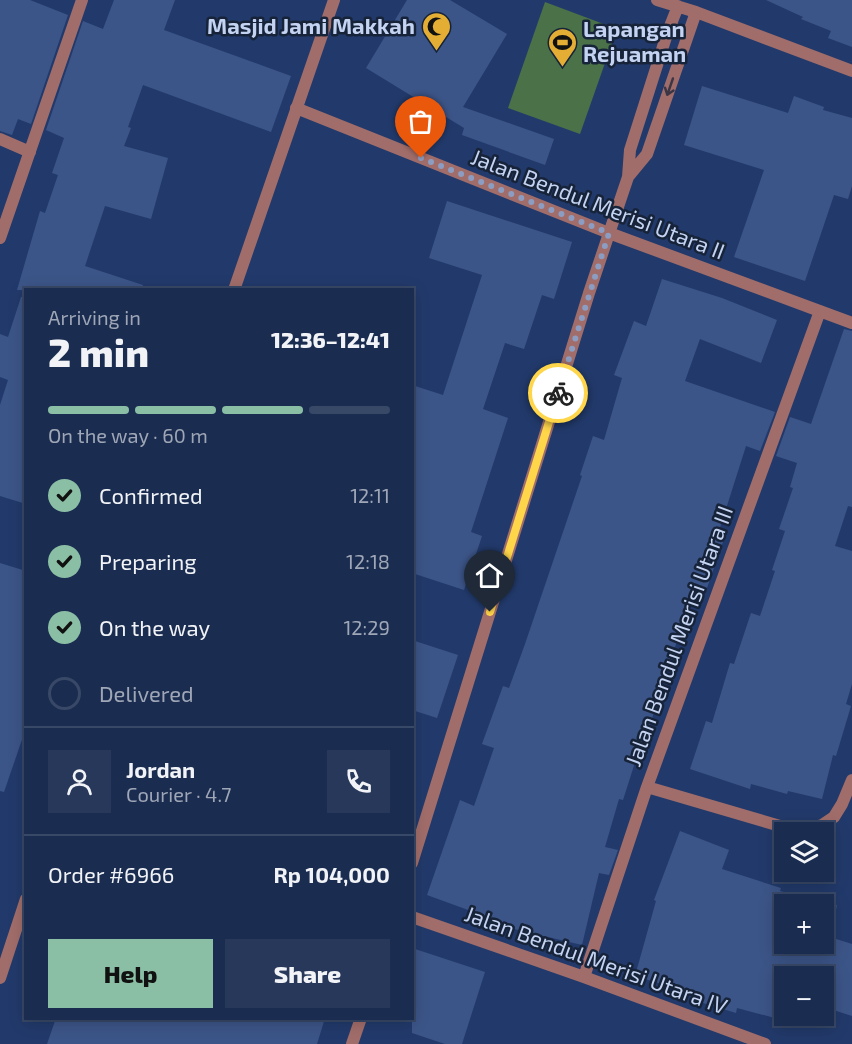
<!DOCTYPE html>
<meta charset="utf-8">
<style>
:root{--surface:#1a2c50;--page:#27385a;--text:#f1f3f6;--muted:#9fa7b7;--line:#384867;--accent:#8abfa5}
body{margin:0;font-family:"Exo 2",sans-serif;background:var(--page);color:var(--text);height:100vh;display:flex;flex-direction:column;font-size:22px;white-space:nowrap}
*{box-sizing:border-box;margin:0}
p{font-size:20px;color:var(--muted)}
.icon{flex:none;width:33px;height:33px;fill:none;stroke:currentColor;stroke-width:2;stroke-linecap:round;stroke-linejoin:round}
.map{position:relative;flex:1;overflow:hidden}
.drawer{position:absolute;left:24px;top:288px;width:390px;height:732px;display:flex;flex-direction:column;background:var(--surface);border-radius:0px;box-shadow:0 3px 15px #0003,0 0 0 2px var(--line)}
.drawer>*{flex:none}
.controls{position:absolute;left:774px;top:822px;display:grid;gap:12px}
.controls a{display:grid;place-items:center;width:60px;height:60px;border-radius:0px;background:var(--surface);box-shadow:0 3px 15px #0003,0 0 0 2px var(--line);font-size:30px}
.pin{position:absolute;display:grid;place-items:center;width:51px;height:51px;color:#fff;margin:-62px -26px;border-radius:50% 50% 50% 0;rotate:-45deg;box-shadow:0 0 6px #0007}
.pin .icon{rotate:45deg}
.courier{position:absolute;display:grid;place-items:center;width:60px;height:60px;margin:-30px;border:4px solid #ffd54a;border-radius:50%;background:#fff;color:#222;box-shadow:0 2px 8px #0007}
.overview em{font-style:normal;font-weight:800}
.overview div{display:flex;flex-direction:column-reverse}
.overview{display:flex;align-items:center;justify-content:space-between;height:102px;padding:0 24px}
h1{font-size:39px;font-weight:800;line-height:45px}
.bar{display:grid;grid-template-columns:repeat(4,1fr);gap:9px 6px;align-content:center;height:72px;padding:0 24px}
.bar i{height:8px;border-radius:4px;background:var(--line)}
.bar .selected{background:var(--accent)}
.bar p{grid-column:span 4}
.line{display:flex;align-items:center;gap:15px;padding:0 24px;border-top:2px solid var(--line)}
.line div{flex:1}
.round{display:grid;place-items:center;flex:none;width:63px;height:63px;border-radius:0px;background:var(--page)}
ol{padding:0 24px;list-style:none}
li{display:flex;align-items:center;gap:18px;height:66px}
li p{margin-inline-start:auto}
li .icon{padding:6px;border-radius:50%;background:var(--accent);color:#111;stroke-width:4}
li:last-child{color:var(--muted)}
li i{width:33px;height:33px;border:3px solid var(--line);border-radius:50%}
.action{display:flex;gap:12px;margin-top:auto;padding:12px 24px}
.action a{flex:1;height:69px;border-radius:0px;background:var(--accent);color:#111;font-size:24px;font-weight:800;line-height:69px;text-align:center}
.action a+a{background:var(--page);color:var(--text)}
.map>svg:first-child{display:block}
.green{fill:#4a7148}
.building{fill:#3c5588;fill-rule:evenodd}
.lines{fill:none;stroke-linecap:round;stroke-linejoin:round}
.street{stroke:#a16d6a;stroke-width:12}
.oneway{stroke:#3a3645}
.done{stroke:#8b9dc2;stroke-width:6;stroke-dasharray:0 10.8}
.route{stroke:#ffd54a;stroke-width:8}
.labels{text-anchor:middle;stroke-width:5;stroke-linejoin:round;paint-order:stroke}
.poi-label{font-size:22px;font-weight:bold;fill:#c3d3f1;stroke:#172339;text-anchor:end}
.street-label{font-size:22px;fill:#c3d3f1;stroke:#172339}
</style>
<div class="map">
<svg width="852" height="1044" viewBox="0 0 852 1044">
<rect width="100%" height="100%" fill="#223a6b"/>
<path class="green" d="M 545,2 L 617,29 L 580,134 L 508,108 Z"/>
<path class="building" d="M 0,0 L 30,0 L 68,15 L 31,124 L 18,119 L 12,135 L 0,131 Z
M 114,0 L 175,0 L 164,30 L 291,76 L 271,132 L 143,85 L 128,127 L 131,128 L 124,146 L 168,158 L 151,219 L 105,206 L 85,266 L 143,285 L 142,290 L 17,290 L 40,211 L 45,213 L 58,175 L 52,173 L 64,138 L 46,130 L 83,21 L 103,29 Z
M 407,0 L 450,0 L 507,34 L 463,107 L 554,139 L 545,165 L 462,135 L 464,128 L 366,68 Z
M 766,0 L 852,0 L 852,47 L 828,38 L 831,31 L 801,19 L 803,17 Z
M 702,86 L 788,113 L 794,96 L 824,107 L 823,110 L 852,118 L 852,186 L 848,199 L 834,195 L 805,281 L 734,257 L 764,170 L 684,145 Z
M 447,201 L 572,242 L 554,299 L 542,295 L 524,349 L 505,343 L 483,409 L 508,418 L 471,532 L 482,536 L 464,590 L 412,573 L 412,385 L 443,395 L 482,275 L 429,258 Z
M 662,279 L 722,298 L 777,320 L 761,363 L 700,339 L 685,381 L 775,412 L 760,451 L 746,446 L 719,531 L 726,533 L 707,588 L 696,585 L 675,647 L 674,647 L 654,706 L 656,707 L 640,753 L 638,753 L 623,800 L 619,799 L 605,847 L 618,850 L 609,875 L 599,873 L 582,945 L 514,929 L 515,927 L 427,895 L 460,800 L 474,806 L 494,748 L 482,744 L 503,686 L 509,688 L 525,644 L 582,476 L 580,475 L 593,436 L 604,440 L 622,378 L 614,375 L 634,321 L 646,326 Z
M 21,297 L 26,297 L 26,504 L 0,496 L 0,405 L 8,380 L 0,377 L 0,334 L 8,337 Z
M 844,329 L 852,331 L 852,507 L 848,506 L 835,546 L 852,551 L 852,684 L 846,704 L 851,706 L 836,756 L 833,755 L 822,799 L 788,791 L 787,794 L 751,784 L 750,789 L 690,769 L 706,721 L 712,723 L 730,663 L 734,664 L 751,613 L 760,616 L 775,571 L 772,570 L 785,531 L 779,529 L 793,488 L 790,487 L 797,463 L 776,456 L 790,417 L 811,424 Z
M 0,563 L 26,571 L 26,728 L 4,792 L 0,791 Z
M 412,640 L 458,655 L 437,718 L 412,710 Z
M 680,831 L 729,850 L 722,869 L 781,888 L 780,891 L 837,905 L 830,937 L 852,944 L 852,1016 L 824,1007 L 824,976 L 784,976 L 784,1016 L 807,1016 L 805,1026 L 737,1008 L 736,1013 L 690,999 L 692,993 L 635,976 L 656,901 L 654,900 ZM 784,904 L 824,904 L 824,944 L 784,944 Z
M 412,948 L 485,972 L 462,1044 L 445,1044 L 412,1033 Z
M 56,1018 L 325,1018 L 317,1044 L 47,1044 Z"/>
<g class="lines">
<path class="street" d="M 657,0 L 696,12 L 852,71
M 296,108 L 609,233 L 852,323
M 0,139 L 30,152
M 628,177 L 647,154 L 696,12
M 0,238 L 82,0
M 234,290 L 334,0
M 647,787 L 780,826 L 805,830 L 822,825 L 834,817 L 842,804 L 852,780
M 412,863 L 589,293 L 628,177 L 630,150 L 667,34 L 678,6
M 412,917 L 584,977 L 765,1044
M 584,977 L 647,787 L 820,311
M 0,978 L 26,899
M 352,1044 L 361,1018"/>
</g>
<defs><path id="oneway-shaft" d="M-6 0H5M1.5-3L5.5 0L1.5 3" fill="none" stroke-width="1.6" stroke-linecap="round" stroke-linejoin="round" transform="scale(1.5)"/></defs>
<use class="oneway" href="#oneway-shaft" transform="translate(670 87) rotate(109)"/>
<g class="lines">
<path class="done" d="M 421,158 L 609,233 L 558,393"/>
<path class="route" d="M 490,612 L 558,393"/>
</g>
<defs>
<symbol id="mosque-pin" viewBox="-11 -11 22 30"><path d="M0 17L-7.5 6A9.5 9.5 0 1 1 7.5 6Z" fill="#e4ae35" stroke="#172339"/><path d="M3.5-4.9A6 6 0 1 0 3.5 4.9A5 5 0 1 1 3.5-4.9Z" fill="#111"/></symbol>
<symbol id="stadium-pin" viewBox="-11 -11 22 30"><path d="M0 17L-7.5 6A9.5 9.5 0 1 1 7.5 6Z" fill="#e4ae35" stroke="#172339"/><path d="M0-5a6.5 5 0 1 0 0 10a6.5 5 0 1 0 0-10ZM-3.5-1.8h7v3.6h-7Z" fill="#111"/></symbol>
</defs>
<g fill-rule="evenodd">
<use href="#mosque-pin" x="420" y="10" width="33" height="45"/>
<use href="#stadium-pin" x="546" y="26" width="33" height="45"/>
</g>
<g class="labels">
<g class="poi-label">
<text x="415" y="34">Masjid Jami Makkah</text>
<text x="583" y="37" text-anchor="start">Lapangan<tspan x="583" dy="25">Rejuaman</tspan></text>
</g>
<g class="street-label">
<text transform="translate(598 204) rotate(21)" y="8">Jalan Bendul Merisi Utara II</text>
<text transform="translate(679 636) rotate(-70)" y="8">Jalan Bendul Merisi Utara III</text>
<text transform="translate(596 960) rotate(20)" y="8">Jalan Bendul Merisi Utara IV</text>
</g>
</g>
</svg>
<div class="controls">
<a><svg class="icon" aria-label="layers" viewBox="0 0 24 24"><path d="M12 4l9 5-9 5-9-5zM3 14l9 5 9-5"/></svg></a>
<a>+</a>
<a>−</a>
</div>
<div class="pin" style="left:421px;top:158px;background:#ea580c"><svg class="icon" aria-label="bag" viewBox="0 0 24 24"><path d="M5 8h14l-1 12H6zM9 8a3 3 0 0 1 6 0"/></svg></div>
<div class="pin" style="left:490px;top:612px;background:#1f2937"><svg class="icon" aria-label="home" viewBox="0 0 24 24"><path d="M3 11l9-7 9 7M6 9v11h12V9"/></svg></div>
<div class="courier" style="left:558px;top:393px"><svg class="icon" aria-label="bike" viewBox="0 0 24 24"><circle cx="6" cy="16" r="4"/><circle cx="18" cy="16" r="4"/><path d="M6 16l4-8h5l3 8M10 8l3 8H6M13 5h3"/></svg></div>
<section class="drawer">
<div class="overview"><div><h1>2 min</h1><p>Arriving in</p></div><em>12:36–12:41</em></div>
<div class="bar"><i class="selected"></i><i class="selected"></i><i class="selected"></i><i></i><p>On the way · 60 m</p></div>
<ol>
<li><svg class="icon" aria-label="check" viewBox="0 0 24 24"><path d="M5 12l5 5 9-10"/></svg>Confirmed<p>12:11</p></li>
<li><svg class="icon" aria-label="check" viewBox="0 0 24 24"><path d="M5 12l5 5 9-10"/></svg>Preparing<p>12:18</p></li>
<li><svg class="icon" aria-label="check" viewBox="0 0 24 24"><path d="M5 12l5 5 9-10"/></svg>On the way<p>12:29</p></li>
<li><i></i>Delivered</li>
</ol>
<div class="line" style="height:108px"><a class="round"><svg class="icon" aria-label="person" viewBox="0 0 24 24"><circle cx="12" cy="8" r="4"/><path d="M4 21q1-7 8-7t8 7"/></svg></a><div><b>Jordan</b><p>Courier · 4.7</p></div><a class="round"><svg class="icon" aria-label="phone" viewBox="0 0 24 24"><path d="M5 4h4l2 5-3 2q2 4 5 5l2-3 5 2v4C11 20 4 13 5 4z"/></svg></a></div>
<div class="line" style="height:78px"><div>Order #6966</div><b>Rp 104,000</b></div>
<div class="action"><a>Help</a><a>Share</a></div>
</section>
</div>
